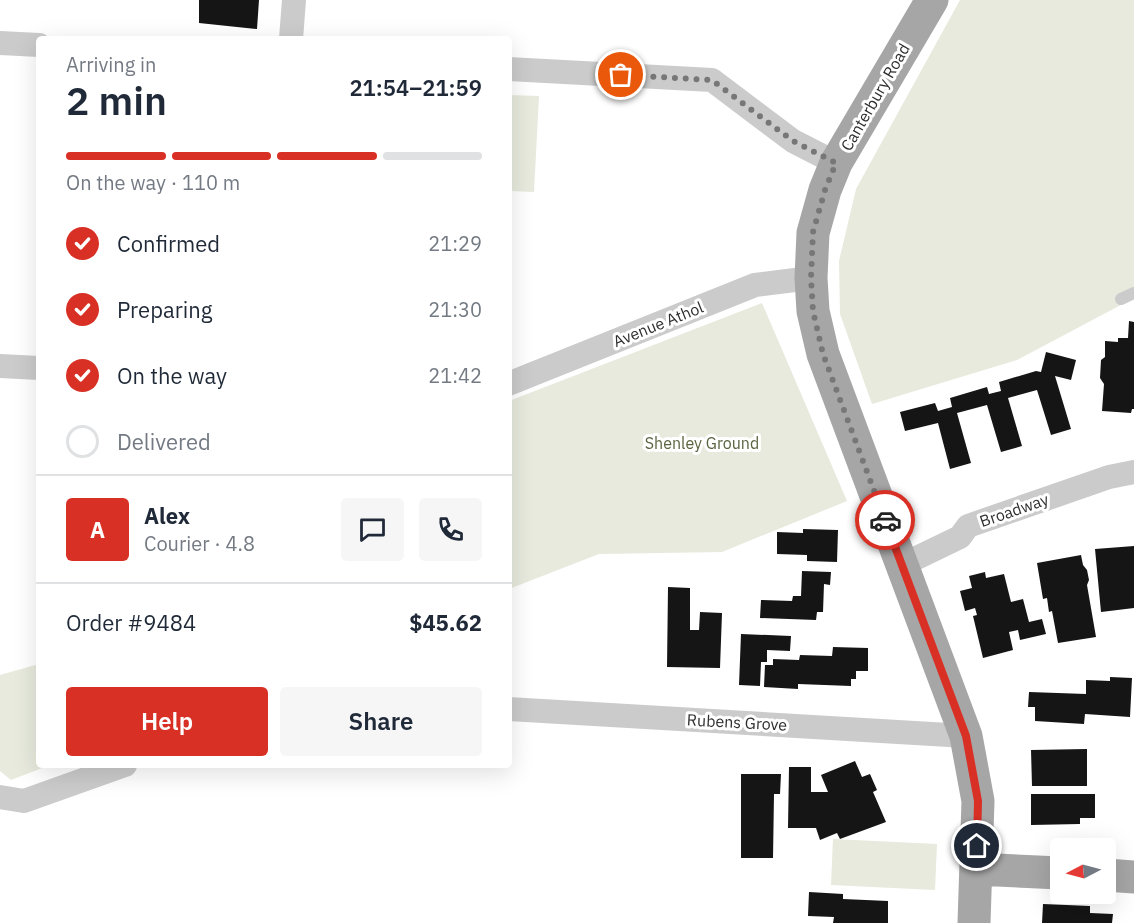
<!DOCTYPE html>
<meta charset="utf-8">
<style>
:root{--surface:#fff;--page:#f6f6f7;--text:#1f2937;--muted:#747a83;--line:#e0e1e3;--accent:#d93025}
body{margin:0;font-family:"IBM Plex Sans",sans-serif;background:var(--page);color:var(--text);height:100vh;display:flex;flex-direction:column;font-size:22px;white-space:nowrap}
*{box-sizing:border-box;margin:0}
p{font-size:20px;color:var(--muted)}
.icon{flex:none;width:33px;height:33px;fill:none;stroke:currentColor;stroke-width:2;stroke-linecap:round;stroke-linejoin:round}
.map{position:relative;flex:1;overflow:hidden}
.details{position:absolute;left:36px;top:36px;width:476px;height:732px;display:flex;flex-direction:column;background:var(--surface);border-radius:6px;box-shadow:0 6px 24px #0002}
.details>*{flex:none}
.needle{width:39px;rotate:264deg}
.tools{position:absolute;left:1050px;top:838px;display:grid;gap:12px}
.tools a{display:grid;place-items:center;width:66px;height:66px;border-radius:6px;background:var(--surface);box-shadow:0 6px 24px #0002;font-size:30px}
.pin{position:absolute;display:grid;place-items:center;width:51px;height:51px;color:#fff;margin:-26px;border:3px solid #fff;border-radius:50%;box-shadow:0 2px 6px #0007}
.courier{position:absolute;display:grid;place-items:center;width:60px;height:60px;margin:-30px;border:4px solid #d93025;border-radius:50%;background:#fff;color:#222;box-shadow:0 2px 8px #0007}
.head em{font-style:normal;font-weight:600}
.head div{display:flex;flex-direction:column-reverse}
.head{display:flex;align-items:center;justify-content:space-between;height:102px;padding:0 30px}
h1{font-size:39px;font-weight:600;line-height:45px}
.bar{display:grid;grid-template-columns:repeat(4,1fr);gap:9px 6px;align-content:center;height:72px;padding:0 30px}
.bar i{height:8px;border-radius:4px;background:var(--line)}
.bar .current{background:var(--accent)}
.bar p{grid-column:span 4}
.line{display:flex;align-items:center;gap:15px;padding:0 30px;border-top:2px solid var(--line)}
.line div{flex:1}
.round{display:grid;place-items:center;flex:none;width:63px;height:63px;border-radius:6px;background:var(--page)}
ol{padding:0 30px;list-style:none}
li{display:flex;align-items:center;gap:18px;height:66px}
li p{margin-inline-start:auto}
li .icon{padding:6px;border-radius:50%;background:var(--accent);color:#fff;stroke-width:4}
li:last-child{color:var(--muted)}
li i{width:33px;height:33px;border:3px solid var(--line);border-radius:50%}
.button{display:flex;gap:12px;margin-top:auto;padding:12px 30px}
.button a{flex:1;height:69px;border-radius:6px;background:var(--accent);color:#fff;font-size:24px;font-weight:600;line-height:69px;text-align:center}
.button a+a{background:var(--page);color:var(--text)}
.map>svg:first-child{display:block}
.green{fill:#e7eadd}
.building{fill:#151515}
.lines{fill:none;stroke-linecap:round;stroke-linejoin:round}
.service{stroke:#cbcbcb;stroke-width:12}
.minor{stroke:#cbcbcb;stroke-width:24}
.primary{stroke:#a6a6a6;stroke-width:33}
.done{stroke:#777;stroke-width:6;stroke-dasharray:0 10.8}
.route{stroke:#d93025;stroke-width:8}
.labels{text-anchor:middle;stroke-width:6;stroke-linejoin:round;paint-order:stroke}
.street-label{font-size:16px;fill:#2e2e2e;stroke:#fff}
.park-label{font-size:16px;fill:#596540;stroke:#fff}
</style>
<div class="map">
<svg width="1134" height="923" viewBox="0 0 1134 923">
<rect width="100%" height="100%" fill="#fff"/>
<path class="green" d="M 960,0 L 1134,0 L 1134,298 L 1017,360 L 872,404 L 840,314 L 839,261 L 856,189 Z
M 508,95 L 539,96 L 534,192 L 509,191 Z
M 762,303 L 847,501 L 722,552 L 599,554 L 509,589 L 509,401 Z
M 39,664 L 39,765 L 50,765 L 11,780 L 0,771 L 0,675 Z
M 833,839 L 937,844 L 935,890 L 831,885 Z"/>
<path class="building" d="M 199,0 L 259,0 L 257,29 L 199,23 Z
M 1129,321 L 1134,322 L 1134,409 L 1132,409 L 1131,413 L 1102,411 L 1104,384 L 1100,378 L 1101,360 L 1105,357 L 1105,341 L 1118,342 L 1118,338 L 1128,338 Z
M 1046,352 L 1076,360 L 1071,380 L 1055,376 L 1071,429 L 1051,435 L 1037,390 L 1008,398 L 1022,446 L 1001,452 L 987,405 L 957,413 L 971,463 L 950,469 L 938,423 L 905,431 L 900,412 L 935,403 L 938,411 L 952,407 L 950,398 L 987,387 L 989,394 L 1001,391 L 999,382 L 1036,371 L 1041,372 Z
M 803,529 L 838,530 L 837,562 L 807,561 L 807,555 L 777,554 L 777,532 L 803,533 Z
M 1134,546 L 1134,608 L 1101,612 L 1095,549 Z
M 1081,555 L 1083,565 L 1087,570 L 1089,580 L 1087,585 L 1096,637 L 1058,643 L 1052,611 L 1049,612 L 1047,598 L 1043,599 L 1037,563 Z
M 802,571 L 831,572 L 830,585 L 824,584 L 823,612 L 817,612 L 816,620 L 760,618 L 761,600 L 792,601 L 793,596 L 801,596 Z
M 985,572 L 986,578 L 1004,574 L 1011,602 L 1023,599 L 1029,622 L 1042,619 L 1046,634 L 1020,640 L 1018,630 L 1009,632 L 1013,650 L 983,658 L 973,616 L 977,615 L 975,608 L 965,611 L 960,591 L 972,588 L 969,576 Z
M 668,587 L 690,588 L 690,630 L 699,630 L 700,612 L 722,613 L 720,668 L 667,667 Z
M 741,634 L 791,636 L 790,651 L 767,650 L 767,662 L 761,662 L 760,686 L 739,685 Z
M 833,647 L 868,648 L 868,671 L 856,671 L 856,679 L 851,679 L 851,686 L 798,684 L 798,689 L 764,687 L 765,665 L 773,665 L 773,659 L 799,660 L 800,655 L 832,656 Z
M 1110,677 L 1132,678 L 1130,717 L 1085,714 L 1084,724 L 1035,721 L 1035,707 L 1028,707 L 1029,692 L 1086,694 L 1086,680 L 1110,681 Z
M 1087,749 L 1087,786 L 1032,786 L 1031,750 Z
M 855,761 L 862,777 L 870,774 L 877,790 L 873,792 L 886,822 L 840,839 L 837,833 L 820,840 L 816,828 L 788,828 L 789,767 L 811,767 L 811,792 L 828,792 L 821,775 Z
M 741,774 L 781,774 L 780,794 L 774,794 L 773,858 L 741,858 Z
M 1031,794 L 1095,794 L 1095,818 L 1080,818 L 1080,824 L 1031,825 Z
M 809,892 L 843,894 L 843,899 L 888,901 L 888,923 L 833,923 L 834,917 L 808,916 Z
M 1043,904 L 1090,906 L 1090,913 L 1113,914 L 1112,923 L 1042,923 Z"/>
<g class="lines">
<path class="service" d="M 1121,299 L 1134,293"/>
<path class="minor" d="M 291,39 L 294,0
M 0,43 L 39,45
M 508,69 L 712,80 L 793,141 L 836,163
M 0,366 L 39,368
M 508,384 L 755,285 L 811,278
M 902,565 L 960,537 L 968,526 L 1109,477 L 1134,472
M 508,709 L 966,736
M 0,797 L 24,801 L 125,765"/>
<path class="primary" d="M 932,0 L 836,163 L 825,190 L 813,233 L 811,278 L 813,311 L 823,354 L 966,736 L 978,801 L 974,923
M 976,869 L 1060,873
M 1106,875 L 1134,877"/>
</g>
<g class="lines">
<path class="done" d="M 621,75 L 712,80 L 793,141 L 836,163 L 825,190 L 813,232 L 811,278 L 813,311 L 823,354 L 885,520"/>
<path class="route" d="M 885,520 L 966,736 L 978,801 L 977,846"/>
</g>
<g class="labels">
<g class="street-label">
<text transform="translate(875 97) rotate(-60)" y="6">Canterbury Road</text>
<text transform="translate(658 324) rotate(-22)" y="6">Avenue Athol</text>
<text transform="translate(1014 510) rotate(-19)" y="6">Broadway</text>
<text transform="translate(737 722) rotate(3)" y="6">Rubens Grove</text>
</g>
<g class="park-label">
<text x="702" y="449">Shenley Ground</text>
</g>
</g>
</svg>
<div class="tools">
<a><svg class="needle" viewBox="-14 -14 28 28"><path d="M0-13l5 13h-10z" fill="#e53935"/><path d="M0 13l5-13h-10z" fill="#747a83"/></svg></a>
</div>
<div class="pin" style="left:621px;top:75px;background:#ea580c"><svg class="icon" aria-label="bag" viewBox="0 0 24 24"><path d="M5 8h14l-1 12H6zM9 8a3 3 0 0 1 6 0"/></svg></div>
<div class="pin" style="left:977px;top:846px;background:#1f2937"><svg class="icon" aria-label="home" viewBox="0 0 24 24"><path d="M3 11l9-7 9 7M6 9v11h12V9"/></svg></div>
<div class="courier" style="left:885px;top:520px"><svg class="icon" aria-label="car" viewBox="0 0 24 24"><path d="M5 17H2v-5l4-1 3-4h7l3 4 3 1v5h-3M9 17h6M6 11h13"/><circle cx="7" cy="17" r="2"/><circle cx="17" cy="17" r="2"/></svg></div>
<section class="details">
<div class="head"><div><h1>2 min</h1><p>Arriving in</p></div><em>21:54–21:59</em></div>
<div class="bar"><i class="current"></i><i class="current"></i><i class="current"></i><i></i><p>On the way · 110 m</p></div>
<ol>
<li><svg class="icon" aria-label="check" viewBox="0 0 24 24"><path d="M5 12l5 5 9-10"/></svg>Confirmed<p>21:29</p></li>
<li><svg class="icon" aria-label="check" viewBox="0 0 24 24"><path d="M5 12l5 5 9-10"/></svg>Preparing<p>21:30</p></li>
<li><svg class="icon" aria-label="check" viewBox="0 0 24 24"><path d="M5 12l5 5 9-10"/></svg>On the way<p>21:42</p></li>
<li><i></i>Delivered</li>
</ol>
<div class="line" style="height:108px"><b class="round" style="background:var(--accent);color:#fff">A</b><div><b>Alex</b><p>Courier · 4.8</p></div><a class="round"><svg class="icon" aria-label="chat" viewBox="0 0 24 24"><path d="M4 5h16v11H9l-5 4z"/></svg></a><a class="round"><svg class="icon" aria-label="phone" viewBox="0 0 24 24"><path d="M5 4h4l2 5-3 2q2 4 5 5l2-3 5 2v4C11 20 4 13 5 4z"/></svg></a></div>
<div class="line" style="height:78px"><div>Order #9484</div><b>$45.62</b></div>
<div class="button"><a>Help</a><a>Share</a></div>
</section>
</div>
